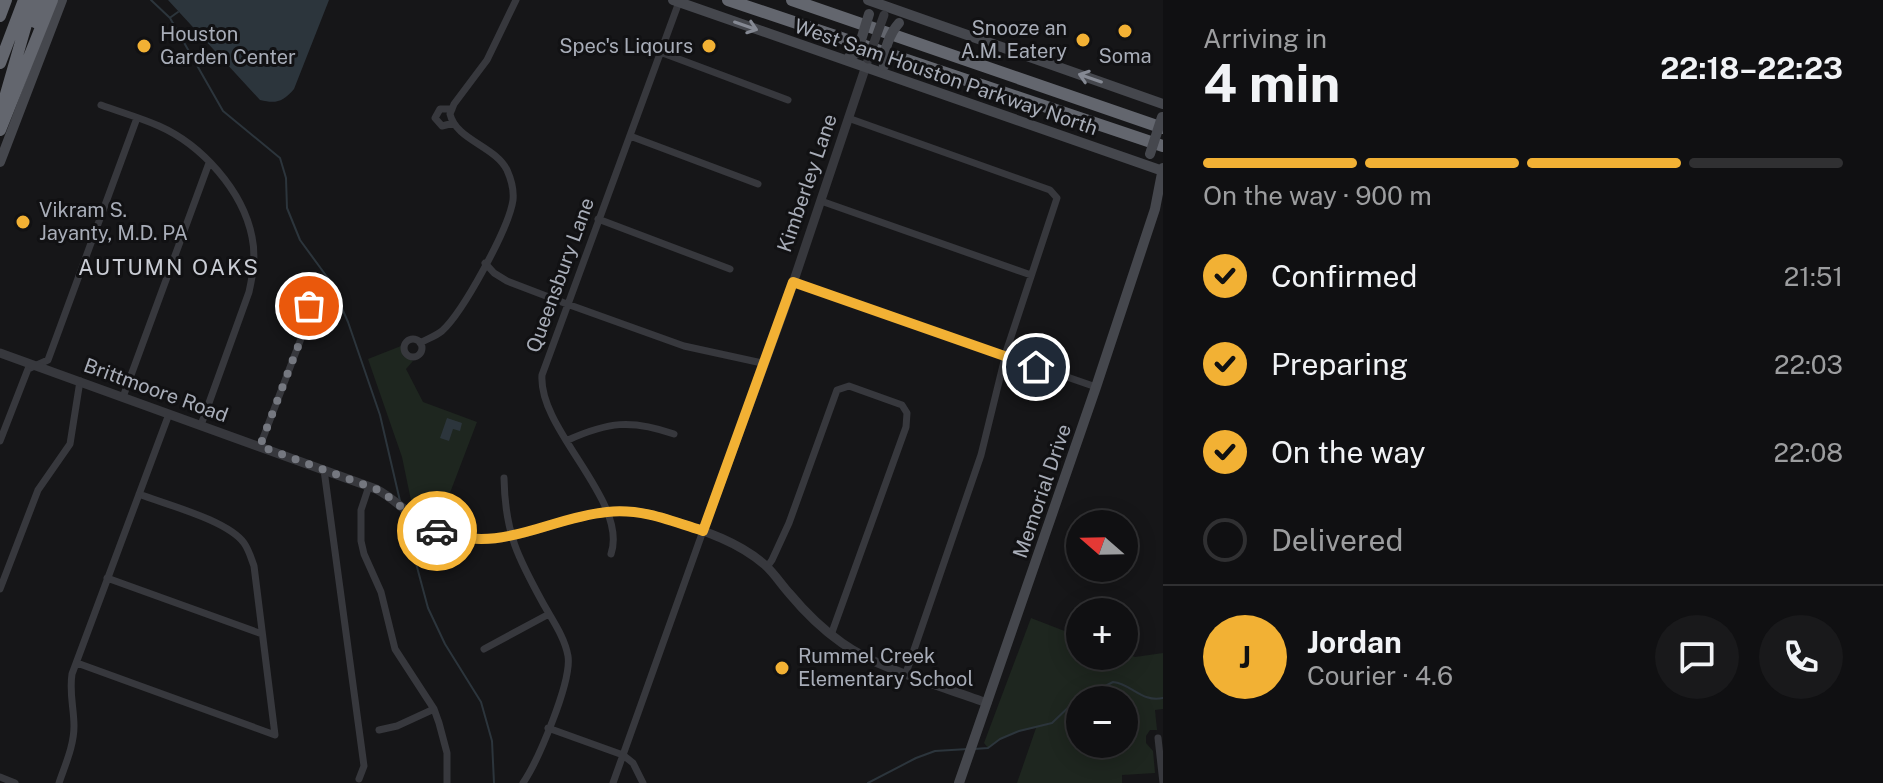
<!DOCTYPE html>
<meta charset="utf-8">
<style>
:root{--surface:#101012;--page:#19191b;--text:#f1f3f6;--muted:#9c9d9f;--line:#303032;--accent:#f2b134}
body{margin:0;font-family:"Public Sans",sans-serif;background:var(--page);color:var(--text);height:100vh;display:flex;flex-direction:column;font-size:30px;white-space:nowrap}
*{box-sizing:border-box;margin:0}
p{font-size:26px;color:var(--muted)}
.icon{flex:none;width:44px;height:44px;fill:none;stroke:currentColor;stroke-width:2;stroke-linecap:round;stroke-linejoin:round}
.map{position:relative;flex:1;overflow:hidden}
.details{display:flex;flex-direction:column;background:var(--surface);width:720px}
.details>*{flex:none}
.needle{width:52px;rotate:290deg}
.fabs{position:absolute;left:1066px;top:510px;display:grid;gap:16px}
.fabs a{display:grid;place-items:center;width:72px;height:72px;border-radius:50%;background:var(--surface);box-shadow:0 4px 20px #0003,0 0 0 2px var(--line);font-size:40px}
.pin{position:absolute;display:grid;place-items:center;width:68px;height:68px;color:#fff;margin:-34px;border:4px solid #fff;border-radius:50%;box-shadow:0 2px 8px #0007}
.courier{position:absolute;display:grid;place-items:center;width:80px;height:80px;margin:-40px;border:6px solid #f2b134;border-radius:50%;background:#fff;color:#222;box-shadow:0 2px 10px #0007}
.summary em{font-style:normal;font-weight:700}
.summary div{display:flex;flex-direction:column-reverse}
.summary{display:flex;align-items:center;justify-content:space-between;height:136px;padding:0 40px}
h1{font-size:52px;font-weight:700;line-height:60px}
.bar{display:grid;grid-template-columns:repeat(4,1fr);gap:12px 8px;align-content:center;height:96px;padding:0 40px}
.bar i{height:10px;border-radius:6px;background:var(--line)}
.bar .current{background:var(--accent)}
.bar p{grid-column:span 4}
.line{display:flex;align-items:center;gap:20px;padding:0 40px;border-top:2px solid var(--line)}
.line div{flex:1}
.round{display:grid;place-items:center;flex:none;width:84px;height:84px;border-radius:42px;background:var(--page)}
ol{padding:0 40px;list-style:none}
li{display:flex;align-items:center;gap:24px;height:88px}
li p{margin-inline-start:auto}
li .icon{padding:8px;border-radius:50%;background:var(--accent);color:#111;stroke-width:4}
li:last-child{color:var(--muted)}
li i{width:44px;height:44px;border:4px solid var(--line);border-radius:50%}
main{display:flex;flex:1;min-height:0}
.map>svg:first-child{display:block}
.green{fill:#1e261f;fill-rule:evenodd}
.water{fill:#2c353c}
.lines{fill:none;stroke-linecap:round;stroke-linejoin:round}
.stream{stroke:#2c353c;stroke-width:2}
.minor{stroke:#37383d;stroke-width:7}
.tertiary{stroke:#37383d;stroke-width:9}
.secondary{stroke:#45474d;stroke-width:10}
.motorway{stroke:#63666e;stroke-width:12}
.tertiary-bridge{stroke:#37383d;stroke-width:9}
.secondary-bridge{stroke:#45474d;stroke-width:10}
.oneway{stroke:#858993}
.done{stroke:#757880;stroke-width:8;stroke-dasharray:0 14.4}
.route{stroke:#f2b134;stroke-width:10}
.poi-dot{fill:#f2b134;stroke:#111113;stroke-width:3}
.labels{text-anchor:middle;stroke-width:6;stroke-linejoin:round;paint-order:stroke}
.poi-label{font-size:20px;fill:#a8adb8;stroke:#111113;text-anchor:start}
.street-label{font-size:20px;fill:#a8adb8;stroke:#111113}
.neighbourhood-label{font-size:22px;letter-spacing:2px;fill:#c9ccd4;stroke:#111113}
</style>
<main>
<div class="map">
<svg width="1163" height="783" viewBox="0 0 1163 783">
<rect width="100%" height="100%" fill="#161618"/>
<path class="green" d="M 401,346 L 403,356 L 413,361 L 406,369 L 423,402 L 477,422 L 437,527 L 413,510 L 402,457 L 368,359 Z
M 1031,618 L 1080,637 L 1080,656 L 1124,656 L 1124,653 L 1135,657 L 1163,653 L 1163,709 L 1155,710 L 1157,730 L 1150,730 L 1146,736 L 1146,743 L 1153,751 L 1155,773 L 1122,775 L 1122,783 L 1017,783 L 1036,728 C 1017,731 1003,736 988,748 L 984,743 ZM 1080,700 L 1124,700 L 1124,744 L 1080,744 Z"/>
<path class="water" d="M 168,0 L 329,0 L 294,89 C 283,102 276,104 260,100 Z
M 447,418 L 462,423 L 460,431 L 453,429 L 449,441 L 440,438 Z"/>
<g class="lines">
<path class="stream" d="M 151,0 L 170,18 L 223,111 L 280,158 L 286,178 L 287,208 L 300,240 L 330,281 L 348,322 L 380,415 L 400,501
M 171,17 L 178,12
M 402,511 L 428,608 L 445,644 L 481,702 L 492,741 L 494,783
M 974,749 L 988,748 L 1000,739 L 1019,731 L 1052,723 L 1074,702 L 1113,682 C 1132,684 1142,703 1163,698
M 868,783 L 916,758 L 935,751 L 968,749"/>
<path class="minor" d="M 660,52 L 788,100
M 101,105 C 120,112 141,118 159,126 C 202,145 243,191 252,237 C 256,256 253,274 249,292 L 201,425
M 452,109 L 440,109 L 435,118 L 442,126 L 454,123
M 848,118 L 1050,190 L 1057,198 L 1007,349 L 981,455 L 906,673
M 630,136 L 758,184
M 821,201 L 1031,275
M 598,219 L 730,269
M 485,263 L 494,273 L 507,281 L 567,304 L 684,346 L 762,363
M 793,282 L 1096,387
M404 348a9 9 0 1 1 18 0a9 9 0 1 1-18 0Z
M 420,343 C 427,339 436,336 442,331 C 463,312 509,228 513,200 C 514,190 511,179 507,170 C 495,146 456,140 450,114 L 454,104 L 487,60 L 516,0
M 123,397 L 209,163
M 568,440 C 608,422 631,419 674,434
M 0,441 L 28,369 L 48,360 L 137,118
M 260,446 L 310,315 L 309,306 L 301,305 L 295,315 L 304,325
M 324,470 L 364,766 L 359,779
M 504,478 C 505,533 518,558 544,605 C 553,621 565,638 568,656 C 572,681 538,761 523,783
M 369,486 L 361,510 L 361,541 L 364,554 L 381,592 L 395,649 L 434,709 L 439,723 L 447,753 L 447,783
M 611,554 C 629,501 538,430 542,375 L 679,2
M 767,567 L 772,560 L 789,523 L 837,390 L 849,386 L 902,405 L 907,413 L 906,427 L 831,635
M 107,578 L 262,634
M 0,589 L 38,490 L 70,444 L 80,381
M 484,649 L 549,614
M 77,663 L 275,735 L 254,566 C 251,558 249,550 244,543 C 227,520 167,505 139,494
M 548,728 L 623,755 L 633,763 L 643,783
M 379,730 L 397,726 L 434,709
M 1158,738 L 1163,783
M 0,777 L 15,783
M 59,783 C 65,765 74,746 74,726 C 74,708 69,693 72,674 L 169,414
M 613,783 L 703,531"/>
<path class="tertiary" d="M 0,353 L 376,489 C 400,501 415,524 441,533 C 504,554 548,518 607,512 C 630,509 651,514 673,521 C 705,531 739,542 765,565 C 774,573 781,584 789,593 C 804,611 822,629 842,643 C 878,669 944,687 987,703
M 703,531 L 784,310 L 867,63"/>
<path class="secondary" d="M 673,0 L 1163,171
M 868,0 L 1163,104
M 0,162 L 62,0
M 959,783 L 1096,387 L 1155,209 L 1163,168"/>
<path class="motorway" d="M 728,0 L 1163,146
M 792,0 L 1163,128
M 0,16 L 6,0
M 35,22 L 42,0
M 0,63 L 24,0
M 2,108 L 33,0
M 0,130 L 52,0"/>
<path class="tertiary-bridge" d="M 868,59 L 884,15"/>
<path class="secondary-bridge" d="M 849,57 L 857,53 L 869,14
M 884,66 C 883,51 890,33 899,23
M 1150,154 L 1162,117"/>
</g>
<defs><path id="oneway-shaft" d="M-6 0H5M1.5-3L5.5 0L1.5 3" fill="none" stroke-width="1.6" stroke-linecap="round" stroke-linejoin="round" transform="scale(2)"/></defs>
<g class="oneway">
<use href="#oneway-shaft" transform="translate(746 26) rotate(19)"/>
<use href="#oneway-shaft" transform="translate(1090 78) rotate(-161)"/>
</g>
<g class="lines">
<path class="done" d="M 309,306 L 310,315 L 260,446 L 376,489 C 399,501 413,522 437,531"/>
<path class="route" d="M 437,531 C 502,555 546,518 607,512 C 641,508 672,521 703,531 L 793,282 L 1036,367"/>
</g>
<g class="poi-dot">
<circle cx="1125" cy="31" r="8"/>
<circle cx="1083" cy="40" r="8"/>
<circle cx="144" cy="46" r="8"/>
<circle cx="709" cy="46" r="8"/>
<circle cx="23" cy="222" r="8"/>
<circle cx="782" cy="668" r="8"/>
</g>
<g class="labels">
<g class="poi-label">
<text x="1067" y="35" text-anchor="end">Snooze an<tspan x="1067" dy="23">A.M. Eatery</tspan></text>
<text x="160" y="41">Houston<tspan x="160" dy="23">Garden Center</tspan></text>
<text x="693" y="53" text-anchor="end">Spec's Liqours</text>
<text x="1125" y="63" text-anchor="middle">Soma</text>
<text x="39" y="217">Vikram S.<tspan x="39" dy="23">Jayanty, M.D. PA</tspan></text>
<text x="798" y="663">Rummel Creek<tspan x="798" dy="23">Elementary School</tspan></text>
</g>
<g class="street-label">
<text transform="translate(946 77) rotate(19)" y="7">West Sam Houston Parkway North</text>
<text transform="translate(807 183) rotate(-71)" y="7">Kimberley Lane</text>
<text transform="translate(560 275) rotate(-70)" y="7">Queensbury Lane</text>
<text transform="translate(156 390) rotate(20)" y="7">Brittmoore Road</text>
<text transform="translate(1042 491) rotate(-71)" y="7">Memorial Drive</text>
</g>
<g class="neighbourhood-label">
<text x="169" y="275">AUTUMN OAKS</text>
</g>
</g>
</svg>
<div class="fabs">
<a><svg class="needle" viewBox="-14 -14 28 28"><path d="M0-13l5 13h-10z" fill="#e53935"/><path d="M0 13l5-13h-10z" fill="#9c9d9f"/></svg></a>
<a>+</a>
<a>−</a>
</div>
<div class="pin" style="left:309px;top:306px;background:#ea580c"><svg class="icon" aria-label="bag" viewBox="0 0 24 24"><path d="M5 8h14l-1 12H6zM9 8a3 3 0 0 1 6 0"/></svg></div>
<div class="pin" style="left:1036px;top:367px;background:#1f2937"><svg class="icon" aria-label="home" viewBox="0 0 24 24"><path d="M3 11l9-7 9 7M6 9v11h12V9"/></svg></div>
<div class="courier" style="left:437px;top:531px"><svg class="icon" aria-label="car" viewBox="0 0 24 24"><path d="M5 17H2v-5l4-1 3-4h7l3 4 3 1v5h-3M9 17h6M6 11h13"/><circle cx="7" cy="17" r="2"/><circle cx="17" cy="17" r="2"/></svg></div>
</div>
<section class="details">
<div class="summary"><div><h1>4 min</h1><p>Arriving in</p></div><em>22:18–22:23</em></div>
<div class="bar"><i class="current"></i><i class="current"></i><i class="current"></i><i></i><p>On the way · 900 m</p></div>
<ol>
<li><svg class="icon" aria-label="check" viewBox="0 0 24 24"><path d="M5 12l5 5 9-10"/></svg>Confirmed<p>21:51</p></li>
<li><svg class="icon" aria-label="check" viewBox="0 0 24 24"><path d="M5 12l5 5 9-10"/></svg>Preparing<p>22:03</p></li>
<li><svg class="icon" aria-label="check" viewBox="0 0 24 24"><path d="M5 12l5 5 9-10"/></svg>On the way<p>22:08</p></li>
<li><i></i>Delivered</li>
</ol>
<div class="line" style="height:144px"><b class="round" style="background:var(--accent);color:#111">J</b><div><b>Jordan</b><p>Courier · 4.6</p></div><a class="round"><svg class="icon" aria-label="chat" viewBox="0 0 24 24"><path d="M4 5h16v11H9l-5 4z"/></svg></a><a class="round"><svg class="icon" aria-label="phone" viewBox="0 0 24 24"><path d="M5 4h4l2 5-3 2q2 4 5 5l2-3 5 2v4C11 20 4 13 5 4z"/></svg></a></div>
</section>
</main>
